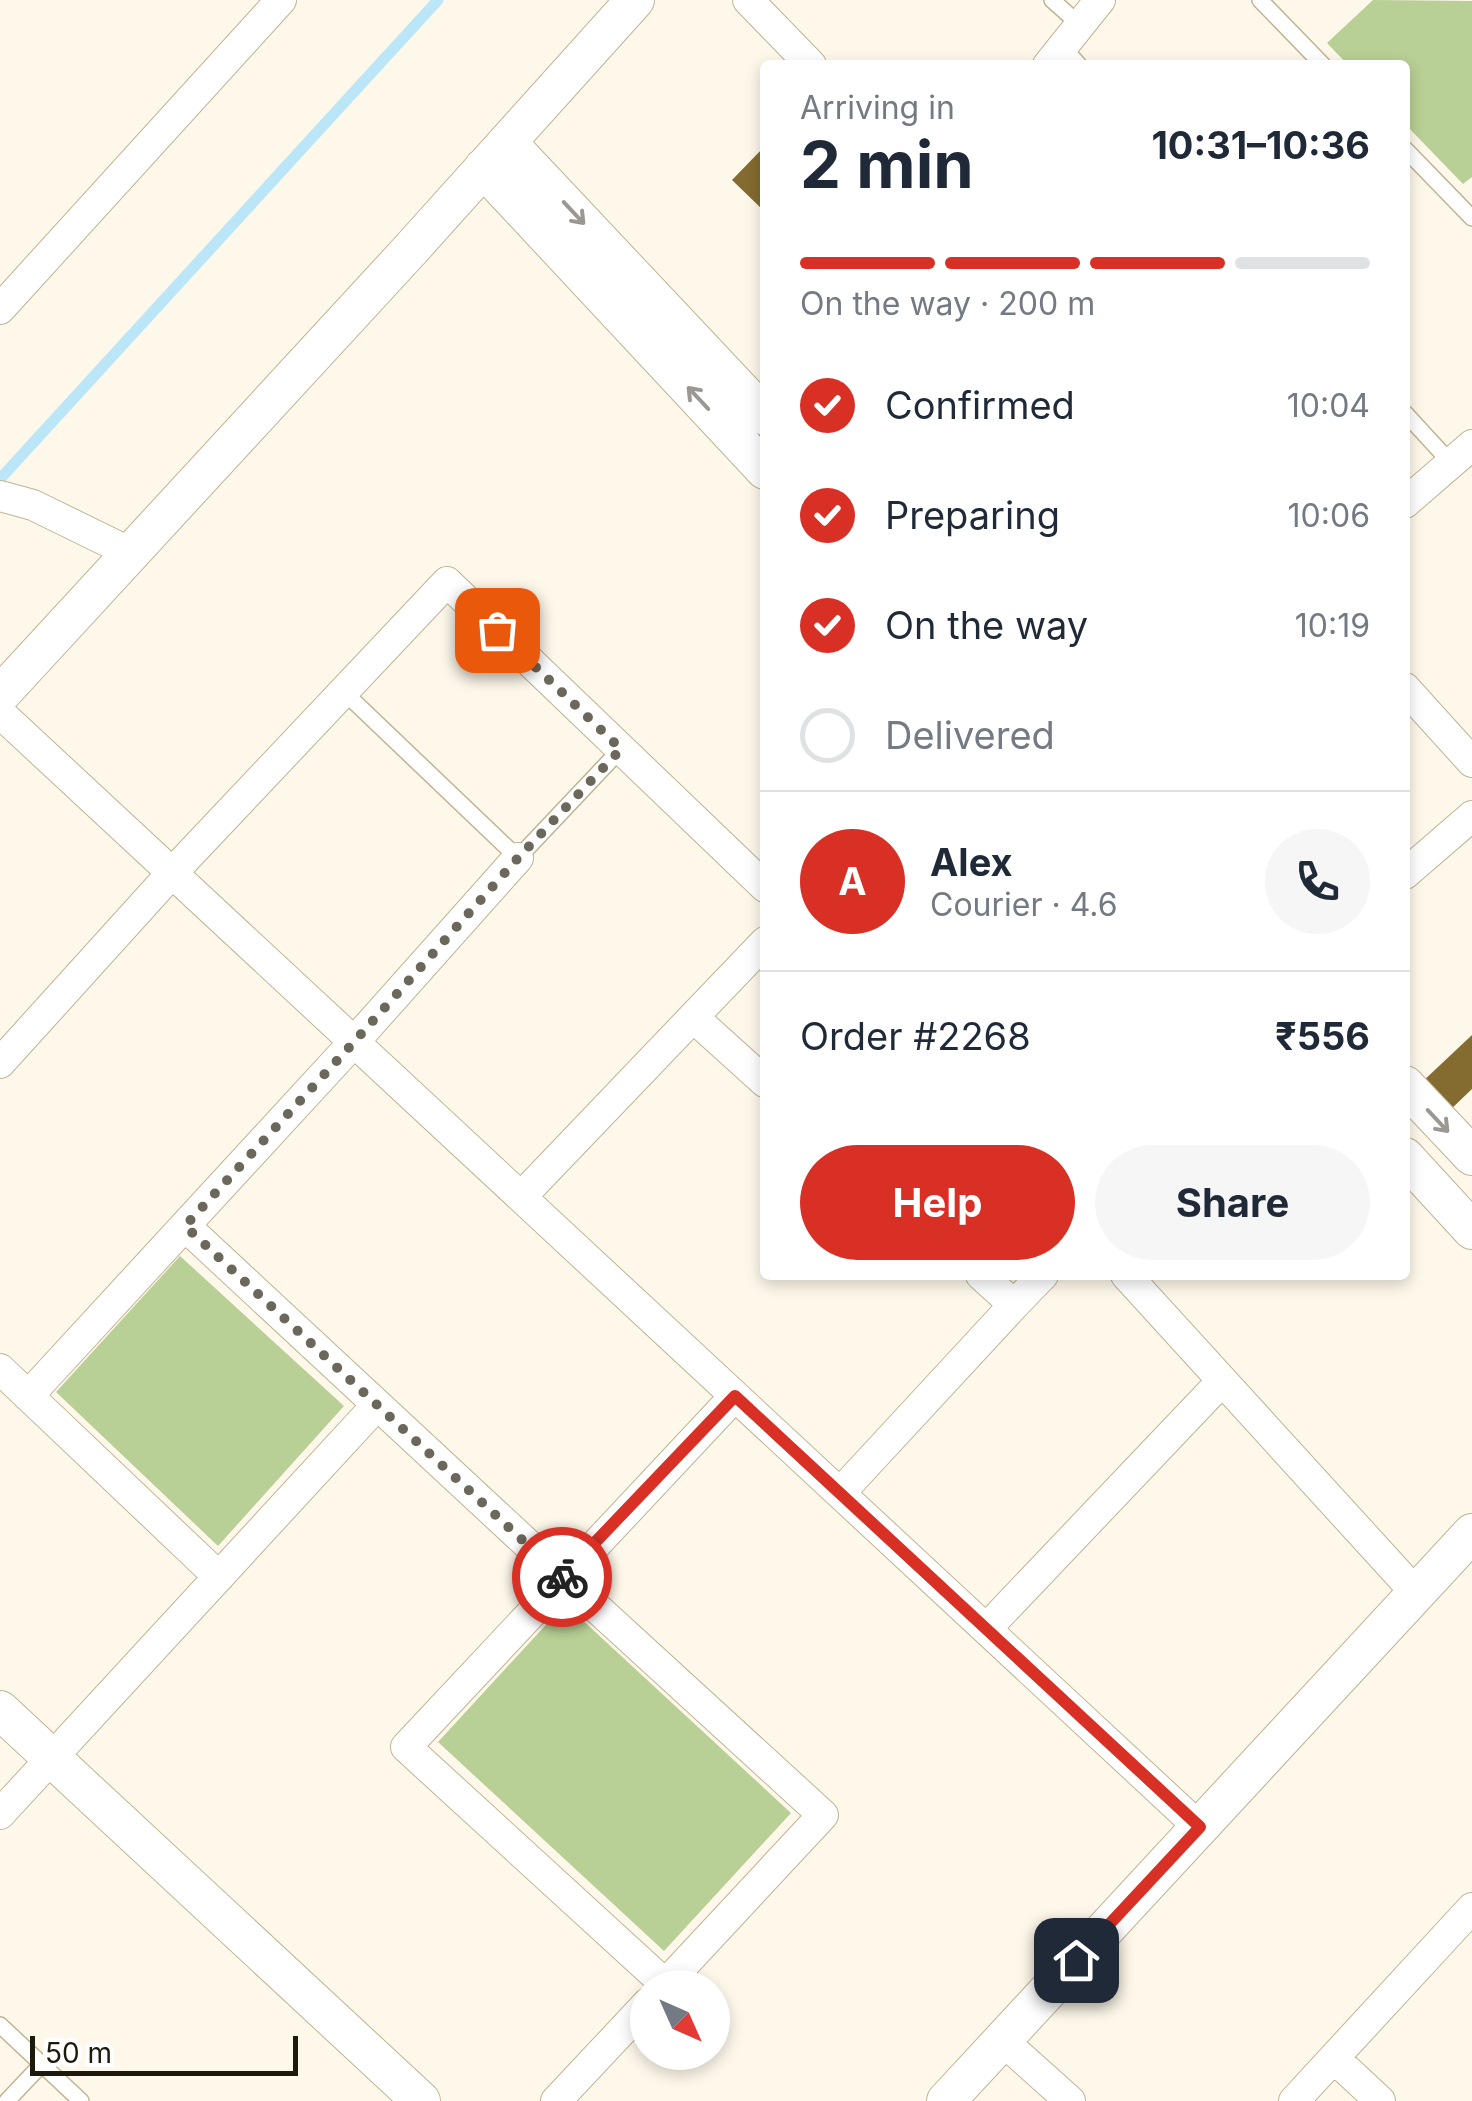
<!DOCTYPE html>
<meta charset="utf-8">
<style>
:root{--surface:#fff;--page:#f6f6f7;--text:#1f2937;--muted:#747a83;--line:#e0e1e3;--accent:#d93025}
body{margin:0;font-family:Inter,sans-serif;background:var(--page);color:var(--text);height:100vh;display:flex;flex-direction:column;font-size:38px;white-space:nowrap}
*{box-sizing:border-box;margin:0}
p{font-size:32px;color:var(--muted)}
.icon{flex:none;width:55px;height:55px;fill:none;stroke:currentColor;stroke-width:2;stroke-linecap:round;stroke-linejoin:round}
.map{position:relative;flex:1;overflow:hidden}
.side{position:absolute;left:760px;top:60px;width:650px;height:1220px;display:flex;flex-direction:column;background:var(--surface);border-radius:10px;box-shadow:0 5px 15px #0003}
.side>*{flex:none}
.needle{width:65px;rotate:135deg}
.fabs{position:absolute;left:630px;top:1970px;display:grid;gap:20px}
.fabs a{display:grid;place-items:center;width:100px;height:100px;border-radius:50%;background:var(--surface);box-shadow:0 5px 15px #0003;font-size:50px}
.scale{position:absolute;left:30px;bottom:25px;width:268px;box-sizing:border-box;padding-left:10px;border:5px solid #1e190d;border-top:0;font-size:28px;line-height:35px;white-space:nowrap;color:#1e190d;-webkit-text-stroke:8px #fff;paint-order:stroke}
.pin{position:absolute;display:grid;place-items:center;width:85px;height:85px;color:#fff;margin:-42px;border-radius:20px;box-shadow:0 5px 15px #0006}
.courier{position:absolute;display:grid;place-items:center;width:100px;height:100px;margin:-50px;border:8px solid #d93025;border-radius:50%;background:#fff;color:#222;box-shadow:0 2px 12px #0007}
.head em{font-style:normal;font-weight:700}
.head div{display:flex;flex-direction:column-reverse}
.head{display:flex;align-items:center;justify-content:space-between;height:170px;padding:0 40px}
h1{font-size:65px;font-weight:700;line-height:75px}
.bar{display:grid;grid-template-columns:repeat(4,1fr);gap:15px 10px;align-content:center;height:120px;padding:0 40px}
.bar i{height:12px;border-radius:8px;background:var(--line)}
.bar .selected{background:var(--accent)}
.bar p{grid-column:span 4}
.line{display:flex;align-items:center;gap:25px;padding:0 40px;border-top:2px solid var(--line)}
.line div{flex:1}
.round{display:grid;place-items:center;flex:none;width:105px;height:105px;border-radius:52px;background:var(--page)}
ol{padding:0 40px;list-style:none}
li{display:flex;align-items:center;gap:30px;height:110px}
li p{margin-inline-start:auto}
li .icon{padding:10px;border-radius:50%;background:var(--accent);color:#fff;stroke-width:4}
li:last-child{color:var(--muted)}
li i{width:55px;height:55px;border:5px solid var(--line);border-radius:50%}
.primary-button{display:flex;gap:20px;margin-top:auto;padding:20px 40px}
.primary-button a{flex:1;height:115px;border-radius:60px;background:var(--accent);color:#fff;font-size:40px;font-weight:700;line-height:115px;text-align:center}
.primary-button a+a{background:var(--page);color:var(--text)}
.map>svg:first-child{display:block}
.green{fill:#b8cf95}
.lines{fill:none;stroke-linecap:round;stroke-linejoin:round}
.stream{stroke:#bbe6f8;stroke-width:11}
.building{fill:#846b2f}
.service-casing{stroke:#c1b393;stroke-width:18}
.minor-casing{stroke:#c1b393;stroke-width:32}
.tertiary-casing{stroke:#c1b393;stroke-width:40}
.service{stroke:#fff;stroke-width:15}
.minor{stroke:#fff;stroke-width:30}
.tertiary{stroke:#fff;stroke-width:38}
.oneway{stroke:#9a9892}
.done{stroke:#6c675b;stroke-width:10;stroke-dasharray:0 18}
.route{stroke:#d93025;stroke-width:12}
</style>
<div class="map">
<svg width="1472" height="2101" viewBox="0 0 1472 2101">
<rect width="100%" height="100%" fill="#fef8eb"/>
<path class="green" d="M 1373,0 L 1472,1 L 1472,177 L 1463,184 L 1405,124 L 1405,65 L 1348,65 L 1327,43 Z
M 180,1256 L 344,1406 L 218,1546 L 56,1392 Z
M 565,1604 L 791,1813 L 664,1951 L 438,1742 Z"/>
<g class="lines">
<path class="stream" d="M 0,479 L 438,0"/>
</g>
<path class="building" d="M 765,146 L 765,212 L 732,180 Z
M 1472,1035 L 1472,1089 L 1448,1112 L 1421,1083 Z"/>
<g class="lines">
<defs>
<path id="service" d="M 1052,0 L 1080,25
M 1260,0 L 1323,65
M 1063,47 L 1079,65
M 1405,149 L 1472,218
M 1405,413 L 1451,463
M 343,691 L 518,858 L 621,749
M 0,2025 L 81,2101
M 7,2101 L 42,2064"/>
<path id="minor" d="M 748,0 L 811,65
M 1048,65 L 1100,0
M 0,309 L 281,0
M 0,496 L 33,505 L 131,553
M 1405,503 L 1472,445
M 1405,688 L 1472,762
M 0,713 L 1199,1827
M 1405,874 L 1472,816
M 693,1017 L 765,1082
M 0,1063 L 172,873 L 447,582 L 765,887
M 521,1197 L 765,942
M 185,1226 L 564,1578 L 823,1815 L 662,1988
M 981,1275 L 1014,1305 L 1043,1275
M 1126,1275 L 1416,1593
M 0,1369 L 219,1577
M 28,1396 L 354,1042 L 518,858
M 840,1493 L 1014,1305
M 986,1629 L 1222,1381
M 0,1814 L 377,1405
M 665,1984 L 406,1747 L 735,1396
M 1002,2040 L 1070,2101
M 1334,2058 L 1380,2101
M 556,2101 L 648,2003
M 1294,2101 L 1472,1908"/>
<path id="tertiary" d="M 507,142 L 765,416
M 483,168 L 765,470
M 0,695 L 411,249 L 635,0
M 1405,1085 L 1472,1156
M 1405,1157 L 1472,1230
M 0,1710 L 421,2101
M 946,2101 L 1472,1533"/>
</defs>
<use href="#service" class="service-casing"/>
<use href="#minor" class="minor-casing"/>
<use href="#tertiary" class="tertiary-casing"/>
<use href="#service" class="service"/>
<use href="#minor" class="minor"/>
<use href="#tertiary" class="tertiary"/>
</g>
<defs><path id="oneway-shaft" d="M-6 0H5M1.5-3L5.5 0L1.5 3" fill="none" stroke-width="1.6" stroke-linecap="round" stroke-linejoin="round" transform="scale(2.5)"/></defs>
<g class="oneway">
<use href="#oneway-shaft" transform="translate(574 213) rotate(47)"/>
<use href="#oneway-shaft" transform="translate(698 398) rotate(-133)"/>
<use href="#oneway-shaft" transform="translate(1438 1121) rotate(47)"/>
</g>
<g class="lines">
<path class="done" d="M 497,630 L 621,749 L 518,858 L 354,1042 L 185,1226 L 562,1577"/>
<path class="route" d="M 562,1577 L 735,1396 L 1200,1827 L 1076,1960"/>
</g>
</svg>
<div class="fabs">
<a><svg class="needle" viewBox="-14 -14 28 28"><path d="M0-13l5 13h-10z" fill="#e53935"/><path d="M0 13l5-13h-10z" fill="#747a83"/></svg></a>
</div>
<div class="scale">50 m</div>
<div class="pin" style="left:497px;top:630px;background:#ea580c"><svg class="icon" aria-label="bag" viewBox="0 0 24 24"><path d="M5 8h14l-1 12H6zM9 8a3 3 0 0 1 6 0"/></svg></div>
<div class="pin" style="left:1076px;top:1960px;background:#1f2937"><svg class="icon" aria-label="home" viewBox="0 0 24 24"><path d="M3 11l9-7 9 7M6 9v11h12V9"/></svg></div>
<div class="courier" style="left:562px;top:1577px"><svg class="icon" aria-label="bike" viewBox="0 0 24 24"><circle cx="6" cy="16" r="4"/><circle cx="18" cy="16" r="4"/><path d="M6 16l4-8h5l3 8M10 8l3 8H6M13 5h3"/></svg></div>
<section class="side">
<div class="head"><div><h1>2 min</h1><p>Arriving in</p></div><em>10:31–10:36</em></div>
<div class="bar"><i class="selected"></i><i class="selected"></i><i class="selected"></i><i></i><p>On the way · 200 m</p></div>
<ol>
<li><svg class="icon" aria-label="check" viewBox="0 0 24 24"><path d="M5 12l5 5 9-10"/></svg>Confirmed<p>10:04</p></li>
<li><svg class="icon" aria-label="check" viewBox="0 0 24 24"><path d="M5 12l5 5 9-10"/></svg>Preparing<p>10:06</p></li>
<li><svg class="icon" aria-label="check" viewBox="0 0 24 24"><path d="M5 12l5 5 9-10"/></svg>On the way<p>10:19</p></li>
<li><i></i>Delivered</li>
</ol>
<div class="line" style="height:180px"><b class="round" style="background:var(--accent);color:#fff">A</b><div><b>Alex</b><p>Courier · 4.6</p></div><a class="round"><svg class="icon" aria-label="phone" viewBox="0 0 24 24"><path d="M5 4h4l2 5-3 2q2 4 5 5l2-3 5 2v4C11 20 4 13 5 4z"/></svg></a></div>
<div class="line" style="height:130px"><div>Order #2268</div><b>₹556</b></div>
<div class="primary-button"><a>Help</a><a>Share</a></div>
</section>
</div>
